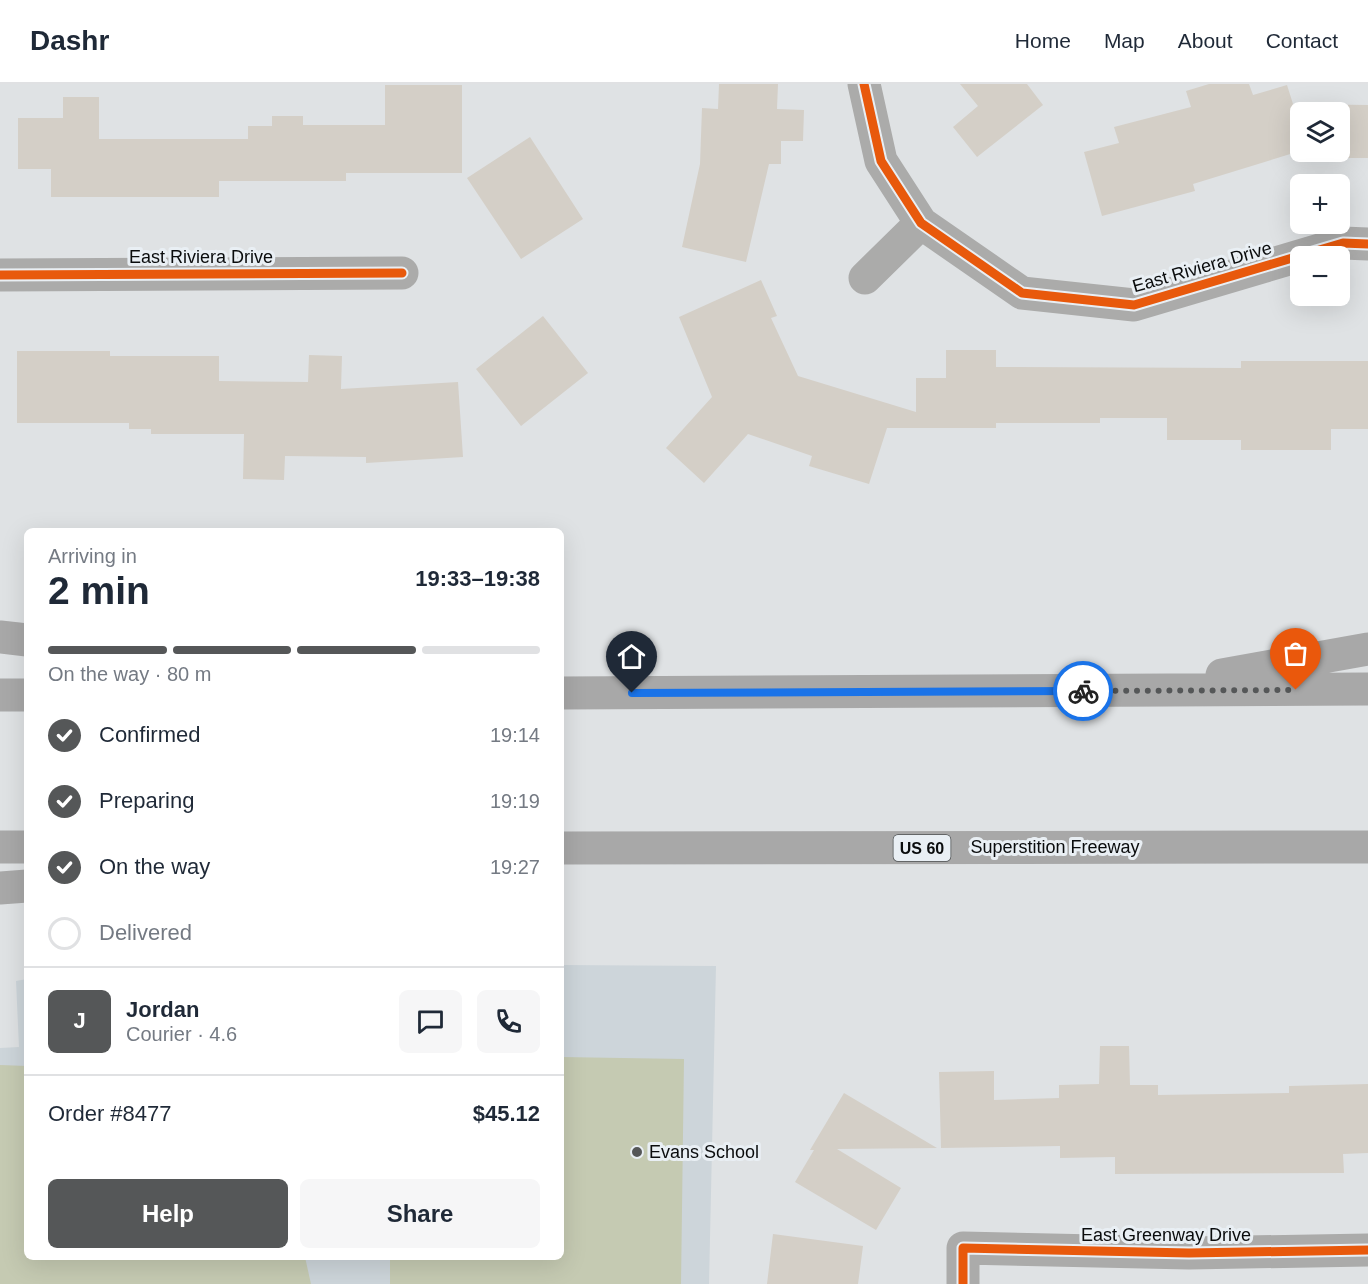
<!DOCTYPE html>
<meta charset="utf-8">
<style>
:root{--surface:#fff;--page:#f6f6f7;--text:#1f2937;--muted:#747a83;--line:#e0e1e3;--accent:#555758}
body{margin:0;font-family:Helvetica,sans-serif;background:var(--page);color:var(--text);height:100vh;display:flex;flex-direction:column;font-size:22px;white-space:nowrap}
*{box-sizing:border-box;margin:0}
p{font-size:20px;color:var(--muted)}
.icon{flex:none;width:33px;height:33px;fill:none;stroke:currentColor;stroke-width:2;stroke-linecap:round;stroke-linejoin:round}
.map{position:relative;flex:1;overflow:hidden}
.sheet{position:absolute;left:24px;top:444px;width:540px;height:732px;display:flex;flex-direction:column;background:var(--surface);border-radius:9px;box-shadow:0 6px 24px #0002}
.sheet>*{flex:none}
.controls{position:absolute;left:1290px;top:18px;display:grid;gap:12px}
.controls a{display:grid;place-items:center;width:60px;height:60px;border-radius:9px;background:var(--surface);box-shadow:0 6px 24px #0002;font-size:30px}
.pin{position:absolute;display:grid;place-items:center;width:51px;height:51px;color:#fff;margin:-62px -26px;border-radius:50% 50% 50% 0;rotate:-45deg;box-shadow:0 0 6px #0007}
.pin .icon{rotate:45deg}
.courier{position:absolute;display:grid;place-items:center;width:60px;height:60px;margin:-30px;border:4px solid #1a73e8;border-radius:50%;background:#fff;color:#222;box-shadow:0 2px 8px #0007}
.head em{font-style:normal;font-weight:700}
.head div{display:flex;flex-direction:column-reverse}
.head{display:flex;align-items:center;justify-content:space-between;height:102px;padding:0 24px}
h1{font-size:39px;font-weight:700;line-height:45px}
.bar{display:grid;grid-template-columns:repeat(4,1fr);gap:9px 6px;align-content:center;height:72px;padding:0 24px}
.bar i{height:8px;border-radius:4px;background:var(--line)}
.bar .active{background:var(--accent)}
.bar p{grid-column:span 4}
.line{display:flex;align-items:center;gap:15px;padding:0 24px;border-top:2px solid var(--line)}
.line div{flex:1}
.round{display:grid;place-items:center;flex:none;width:63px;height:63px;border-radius:9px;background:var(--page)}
ol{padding:0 24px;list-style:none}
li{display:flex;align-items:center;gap:18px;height:66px}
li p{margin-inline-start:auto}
li .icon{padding:6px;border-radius:50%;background:var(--accent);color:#fff;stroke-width:4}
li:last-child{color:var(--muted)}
li i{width:33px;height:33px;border:3px solid var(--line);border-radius:50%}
.primary-button{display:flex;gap:12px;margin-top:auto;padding:12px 24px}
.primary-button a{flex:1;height:69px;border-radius:9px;background:var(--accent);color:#fff;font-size:24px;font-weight:700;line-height:69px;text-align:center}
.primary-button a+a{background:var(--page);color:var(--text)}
header{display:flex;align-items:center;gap:36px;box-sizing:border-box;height:84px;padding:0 30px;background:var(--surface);border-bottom:2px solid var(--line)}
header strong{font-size:28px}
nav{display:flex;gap:33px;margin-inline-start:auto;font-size:21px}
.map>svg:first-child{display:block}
.built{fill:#cdd5da}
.green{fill:#c5cab2}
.building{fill:#d4cfc7}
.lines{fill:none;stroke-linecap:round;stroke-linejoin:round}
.minor{stroke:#ababaa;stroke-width:33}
.motorway{stroke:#a8a8a8;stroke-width:33}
.cycleway-casing{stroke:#e9eff4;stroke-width:13}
.cycleway{stroke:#e8590c;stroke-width:9}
.done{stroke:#555758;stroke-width:6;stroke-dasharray:0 10.8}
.route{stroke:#1a73e8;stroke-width:8}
.poi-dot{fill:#555758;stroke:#e9eff4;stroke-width:2}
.labels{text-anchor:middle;stroke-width:6;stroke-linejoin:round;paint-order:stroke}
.shield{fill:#e9eff4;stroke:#4d5052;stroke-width:1.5}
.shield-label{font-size:16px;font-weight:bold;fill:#0a0c0d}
.street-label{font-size:18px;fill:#0a0c0d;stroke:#e9eff4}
.poi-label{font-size:18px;fill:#0a0c0d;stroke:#e9eff4;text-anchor:start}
</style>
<header>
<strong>Dashr</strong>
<nav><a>Home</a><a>Map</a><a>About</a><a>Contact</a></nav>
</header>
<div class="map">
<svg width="1368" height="1200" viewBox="0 0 1368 1200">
<rect width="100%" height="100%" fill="#dfe2e4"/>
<path class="built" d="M 561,881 L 716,882 L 709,1200 L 0,1200 L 0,964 L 19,963 L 16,897 L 27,895 L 27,1173 L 561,1173 Z"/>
<path class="green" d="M 561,973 L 684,975 L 681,1200 L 390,1200 L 390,1173 L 561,1173 Z
M 0,981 L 27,982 L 27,1173 L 305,1173 L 311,1200 L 0,1200 Z"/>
<path class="building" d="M 719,0 L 778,0 L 777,25 L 804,26 L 803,57 L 781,57 L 781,80 L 769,80 L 746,178 L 682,163 L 700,80 L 702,24 L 718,25 Z
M 960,0 L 1027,0 L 1043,21 L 977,73 L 953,43 L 978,22 Z
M 1209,0 L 1249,0 L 1253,11 L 1287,1 L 1293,20 L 1368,21 L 1368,74 L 1334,74 L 1335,68 L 1340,68 L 1340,28 L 1300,28 L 1300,67 L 1193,100 L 1195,107 L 1102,132 L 1084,68 L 1119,59 L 1114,43 L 1191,23 L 1186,7 Z
M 385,1 L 462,1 L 462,89 L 346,89 L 346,97 L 219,97 L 219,113 L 51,113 L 51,85 L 18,85 L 18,34 L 63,34 L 63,13 L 99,13 L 99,55 L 248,55 L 248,42 L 272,42 L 272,32 L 303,32 L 303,41 L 385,41 Z
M 530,53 L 583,135 L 521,175 L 467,94 Z
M 761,196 L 777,232 L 771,234 L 798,292 L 916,328 L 916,294 L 946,294 L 946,266 L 996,266 L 996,283 L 1241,284 L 1241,277 L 1368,277 L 1368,345 L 1331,345 L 1331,366 L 1241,366 L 1241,356 L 1167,356 L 1167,334 L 1100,334 L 1100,339 L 996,339 L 996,344 L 887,344 L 869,400 L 809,382 L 812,372 L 748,350 L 704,399 L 666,364 L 712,313 L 679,233 Z
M 543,232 L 588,289 L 521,342 L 476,285 Z
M 17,267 L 110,267 L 110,272 L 219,272 L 219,297 L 308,298 L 309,271 L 342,272 L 341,305 L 458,298 L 463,373 L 366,379 L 366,373 L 285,372 L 284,396 L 243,395 L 244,350 L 151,350 L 151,345 L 129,345 L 129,339 L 17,339 Z
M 1100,962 L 1129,962 L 1130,1001 L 1158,1001 L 1158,1011 L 1289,1009 L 1289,1002 L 1368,1000 L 1368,1069 L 1343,1070 L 1344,1089 L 1115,1090 L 1115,1073 L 1060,1074 L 1060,1062 L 941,1064 L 939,988 L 994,987 L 994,1016 L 1059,1014 L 1059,1001 L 1099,1000 Z
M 844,1009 L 937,1064 L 837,1065 L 901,1104 L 876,1146 L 795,1098 L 814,1066 L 810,1066 Z
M 773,1150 L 863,1162 L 858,1200 L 767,1200 Z"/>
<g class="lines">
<path class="minor" d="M 864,0 L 881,77 L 921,139 L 1022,209 L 1134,221 L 1343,159 L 1368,160
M 0,191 L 402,189
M 865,194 L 921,139
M 963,1200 L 963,1164 L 1189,1169 L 1368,1166"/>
<path class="motorway" d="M 0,553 L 27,556
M 1222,591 L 1368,565
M 561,609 L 1368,605
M 0,611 L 27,611
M 0,763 L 27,763
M 561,764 L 1368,763
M 0,804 L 27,802"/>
<defs>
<path id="cycleway" d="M 864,0 L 881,77 L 921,139 L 1022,209 L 1134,221 L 1343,159 L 1368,160
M 0,191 L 402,189
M 963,1200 L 963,1164 L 1189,1169 L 1368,1166"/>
</defs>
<use href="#cycleway" class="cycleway-casing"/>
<use href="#cycleway" class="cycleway"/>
</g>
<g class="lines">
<path class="done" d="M 1083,607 L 1296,606"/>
<path class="route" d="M 632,609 L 1083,607"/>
</g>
<circle class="poi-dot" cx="637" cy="1068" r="6"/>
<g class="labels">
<rect class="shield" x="893.5" y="751" width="57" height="26" rx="4.5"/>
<g class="shield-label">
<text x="922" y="770">US 60</text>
</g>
<g class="street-label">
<text x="201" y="179">East Riviera Drive</text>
<text transform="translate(1202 183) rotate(-16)" y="6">East Riviera Drive</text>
<text x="1055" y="769">Superstition Freeway</text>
<text x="1166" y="1157">East Greenway Drive</text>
</g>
<g class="poi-label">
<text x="649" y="1074">Evans School</text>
</g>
</g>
</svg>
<div class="controls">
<a><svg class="icon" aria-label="layers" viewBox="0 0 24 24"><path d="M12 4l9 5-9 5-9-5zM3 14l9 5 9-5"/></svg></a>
<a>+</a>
<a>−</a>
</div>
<div class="pin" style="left:1296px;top:606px;background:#ea580c"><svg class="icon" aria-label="bag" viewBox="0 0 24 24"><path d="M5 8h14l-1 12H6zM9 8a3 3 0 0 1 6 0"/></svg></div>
<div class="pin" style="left:632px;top:609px;background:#1f2937"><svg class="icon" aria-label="home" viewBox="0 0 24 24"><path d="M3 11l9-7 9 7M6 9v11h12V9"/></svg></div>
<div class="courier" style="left:1083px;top:607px"><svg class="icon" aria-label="bike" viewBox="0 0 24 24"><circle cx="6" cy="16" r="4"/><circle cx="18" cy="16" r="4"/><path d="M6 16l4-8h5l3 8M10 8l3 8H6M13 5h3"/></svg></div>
<section class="sheet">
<div class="head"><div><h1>2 min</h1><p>Arriving in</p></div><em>19:33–19:38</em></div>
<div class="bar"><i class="active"></i><i class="active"></i><i class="active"></i><i></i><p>On the way · 80 m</p></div>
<ol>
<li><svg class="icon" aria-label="check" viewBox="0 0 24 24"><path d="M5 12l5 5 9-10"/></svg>Confirmed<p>19:14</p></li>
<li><svg class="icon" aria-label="check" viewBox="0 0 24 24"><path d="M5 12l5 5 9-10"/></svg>Preparing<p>19:19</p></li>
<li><svg class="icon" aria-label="check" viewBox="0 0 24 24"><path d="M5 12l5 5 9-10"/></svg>On the way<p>19:27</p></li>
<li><i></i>Delivered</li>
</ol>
<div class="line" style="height:108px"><b class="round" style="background:var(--accent);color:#fff">J</b><div><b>Jordan</b><p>Courier · 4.6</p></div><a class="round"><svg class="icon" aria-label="chat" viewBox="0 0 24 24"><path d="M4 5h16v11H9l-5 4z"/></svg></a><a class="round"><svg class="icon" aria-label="phone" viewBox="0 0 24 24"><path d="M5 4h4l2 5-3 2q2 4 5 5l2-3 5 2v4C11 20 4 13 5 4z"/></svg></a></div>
<div class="line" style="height:78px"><div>Order #8477</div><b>$45.12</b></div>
<div class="primary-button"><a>Help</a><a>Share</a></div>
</section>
</div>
